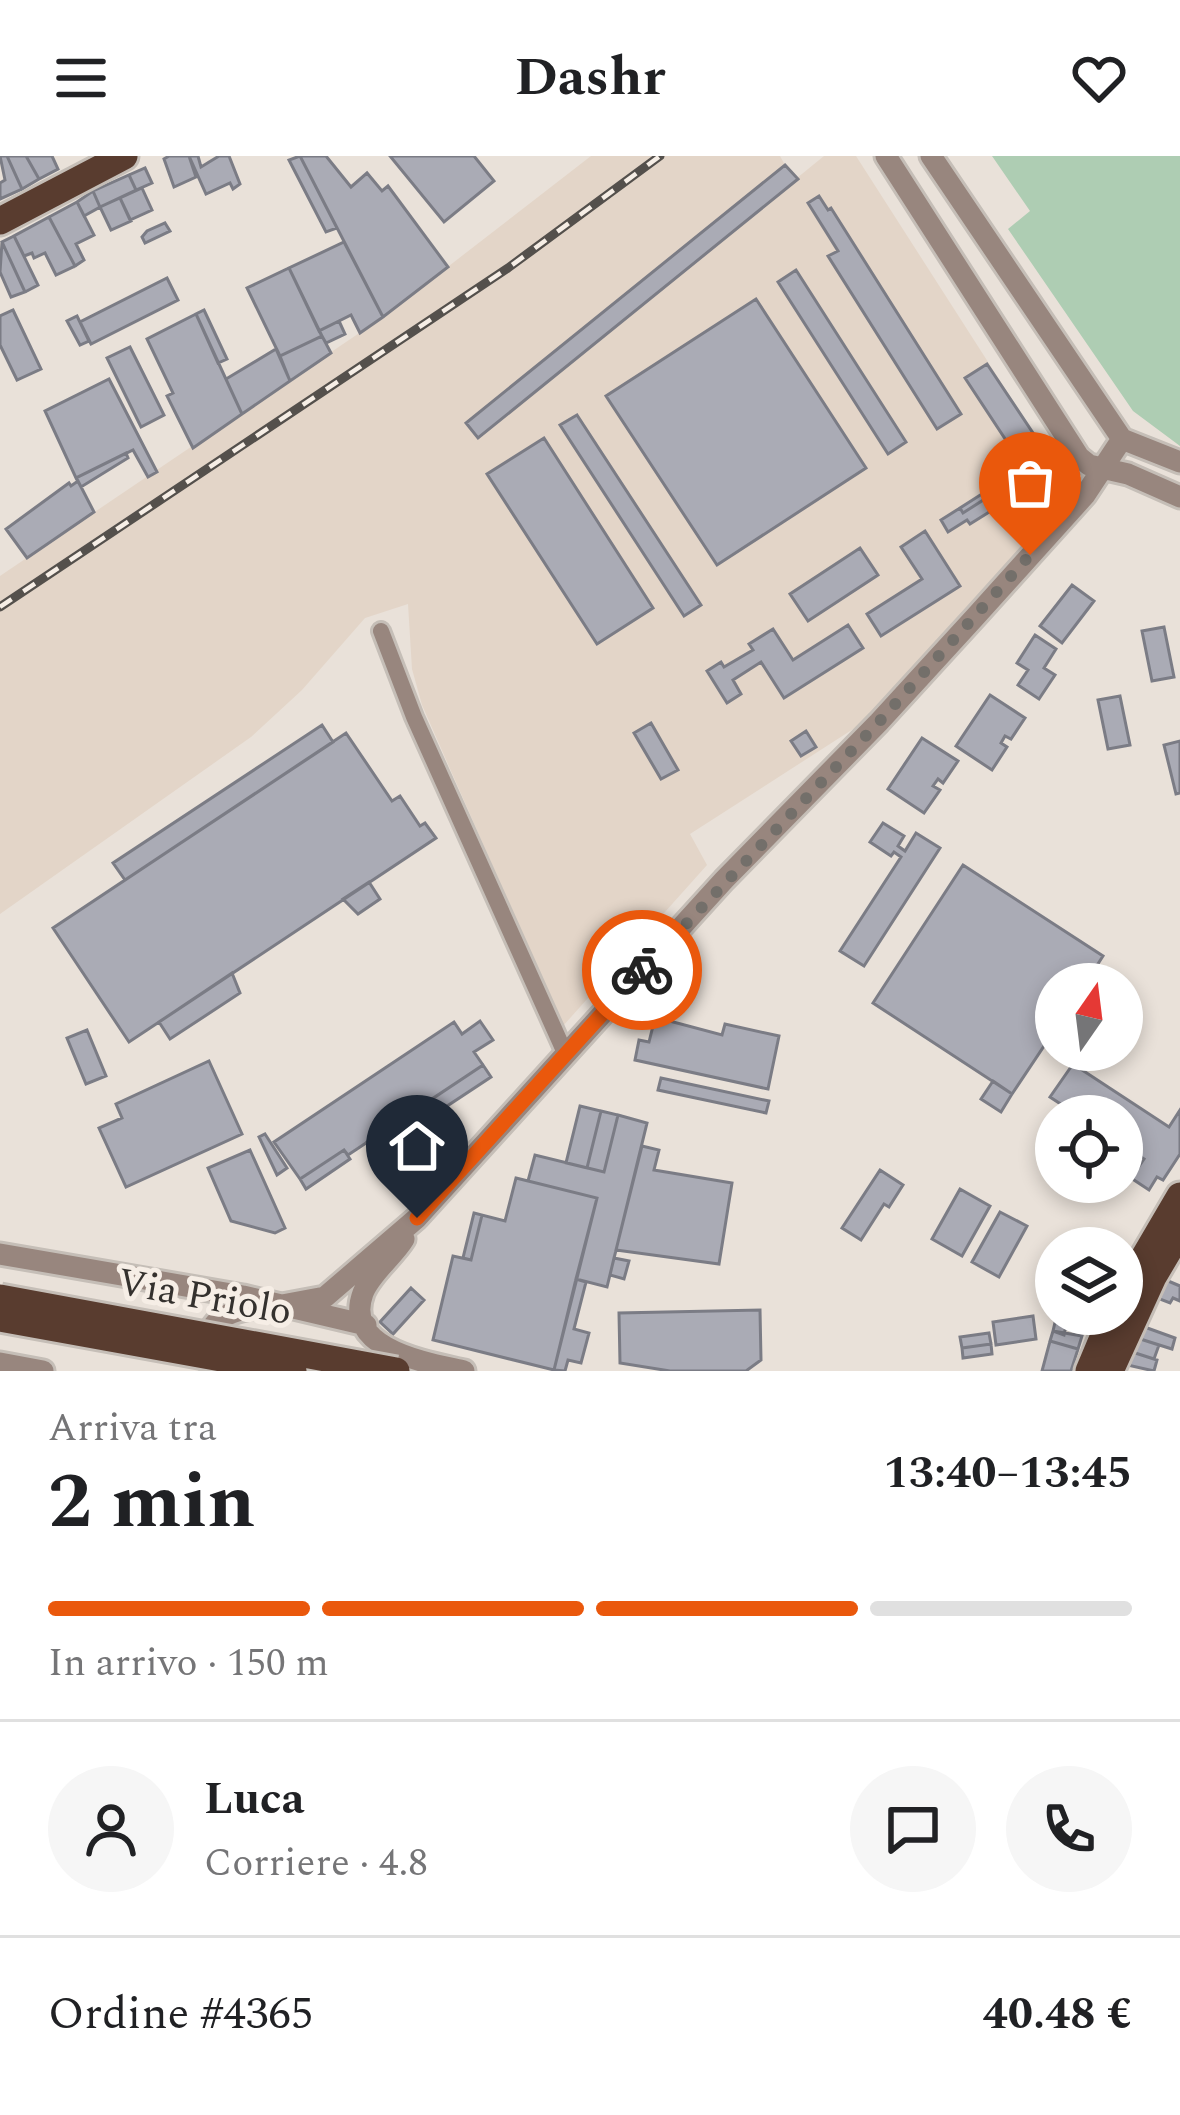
<!DOCTYPE html>
<html lang="it">
<meta charset="utf-8">
<style>
:root{--surface:#fff;--page:#f6f6f6;--text:#202124;--muted:#757577;--line:#e0e0e0;--accent:#ea580c}
body{margin:0;font-family:Spectral,serif;background:var(--page);color:var(--text);height:100vh;display:flex;flex-direction:column;font-size:45px;white-space:nowrap}
*{box-sizing:border-box;margin:0}
p{font-size:39px;color:var(--muted)}
.icon{flex:none;width:66px;height:66px;fill:none;stroke:currentColor;stroke-width:2;stroke-linecap:round;stroke-linejoin:round}
.map{position:relative;height:1215px;overflow:hidden}
.panel{display:flex;flex-direction:column;background:var(--surface);flex:1}
.panel>*{flex:none}
.needle{width:78px;rotate:14deg}
.buttons{position:absolute;left:1035px;top:807px;display:grid;gap:24px}
.buttons a{display:grid;place-items:center;width:108px;height:108px;border-radius:50%;background:var(--surface);box-shadow:0 6px 18px #0003;font-size:60px}
.pin{position:absolute;display:grid;place-items:center;width:102px;height:102px;color:#fff;margin:-123px -51px;border-radius:50% 50% 50% 0;rotate:-45deg;box-shadow:0 0 12px #0007}
.pin .icon{rotate:45deg}
.courier{position:absolute;display:grid;place-items:center;width:120px;height:120px;margin:-60px;border:9px solid #ea580c;border-radius:50%;background:#fff;color:#222;box-shadow:0 3px 15px #0007}
.headline em{font-style:normal;font-weight:700}
.headline div{display:flex;flex-direction:column-reverse}
.headline{display:flex;align-items:center;justify-content:space-between;height:204px;padding:0 48px}
h1{font-size:78px;font-weight:700;line-height:90px}
.bar{display:grid;grid-template-columns:repeat(4,1fr);gap:18px 12px;align-content:center;height:144px;padding:0 48px}
.bar i{height:15px;border-radius:9px;background:var(--line)}
.bar .active{background:var(--accent)}
.bar p{grid-column:span 4}
.line{display:flex;align-items:center;gap:30px;padding:0 48px;border-top:3px solid var(--line)}
.line div{flex:1}
.round{display:grid;place-items:center;flex:none;width:126px;height:126px;border-radius:63px;background:var(--page)}
header{display:flex;justify-content:space-between;align-items:center;height:156px;padding:0 48px;background:var(--surface);font-size:54px;font-weight:700}
.map>svg:first-child{display:block}
.built{fill:#e3d5c8}
.green{fill:#aecdb3}
.building{fill:#aaabb5;stroke:#7b7c85;stroke-width:3}
.lines{fill:none;stroke-linecap:round;stroke-linejoin:round}
.minor-casing{stroke:#c5beb7;stroke-width:22}
.tertiary-casing{stroke:#c5beb7;stroke-width:27}
.primary-casing{stroke:#c5beb7;stroke-width:33}
.minor{stroke:#98867e;stroke-width:16}
.tertiary{stroke:#98867e;stroke-width:21}
.primary{stroke:#593c2f;stroke-width:27}
.rail-casing{stroke:#54504c;stroke-width:9}
.rail{stroke:#f6eee6;stroke-width:4.5;stroke-dasharray:14;stroke-linecap:butt}
.primary-bridge-casing{stroke:#c5beb7;stroke-width:33;stroke-linecap:butt}
.primary-bridge{stroke:#593c2f;stroke-width:27}
.done{stroke:#736f6a;stroke-width:12;stroke-dasharray:0 21.6}
.route{stroke:#ea580c;stroke-width:15}
.labels{text-anchor:middle;stroke-width:10;stroke-linejoin:round;paint-order:stroke}
.street-label{font-size:39px;fill:#34312e;stroke:#f6eee6}
</style>
<header><svg class="icon" aria-label="menu" viewBox="0 0 24 24"><path d="M4 6h16M4 12h16M4 18h16"/></svg>Dashr<svg class="icon" aria-label="heart" viewBox="0 0 24 24"><path d="M12 20l-8-8c-3-5 5-10 8-4 3-6 11-1 8 4z"/></svg></header>
<div class="map">
<svg width="1180" height="1215" viewBox="0 0 1180 1215">
<rect width="100%" height="100%" fill="#e9e1d9"/>
<path class="built" d="M 591,0 L 780,0 L 785,9 L 467,267 L 478,282 L 824,0 L 856,0 L 1072,337 L 861,568 L 690,678 L 707,709 L 563,870 L 422,549 L 412,513 L 408,448 L 365,462 L 302,534 L 251,581 L 0,758 L 0,420 L 383,161 Z"/>
<path class="green" d="M 992,0 L 1180,0 L 1180,290 L 1133,255 L 1008,73 L 1030,55 Z"/>
<path class="building" d="M 0,0 L 7,0 L 22,33 L 0,43 L 0,27 L 5,24 Z
M 7,0 L 26,0 L 39,23 L 22,33 Z
M 26,0 L 52,0 L 58,13 L 39,23 Z
M 169,0 L 189,0 L 196,21 L 174,31 L 164,3 Z
M 189,0 L 198,0 L 201,11 L 219,0 L 229,0 L 240,28 L 233,33 L 230,27 L 206,38 Z
M 300,0 L 326,0 L 351,31 L 367,17 L 382,35 L 388,30 L 448,111 L 383,161 Z
M 300,0 L 337,72 L 326,76 L 289,4 Z
M 390,0 L 474,0 L 494,25 L 444,66 Z
M 785,9 L 798,23 L 478,282 L 466,267 Z
M 145,12 L 152,27 L 136,34 L 129,19 Z
M 129,19 L 136,34 L 100,51 L 93,35 Z
M 142,32 L 152,54 L 130,64 L 120,42 Z
M 93,35 L 100,51 L 84,60 L 77,46 Z
M 819,40 L 828,54 L 831,52 L 961,258 L 937,273 L 828,100 L 838,95 L 808,47 Z
M 120,42 L 131,65 L 111,74 L 100,51 Z
M 77,46 L 94,79 L 76,88 L 84,104 L 75,110 L 49,61 Z
M 49,61 L 75,110 L 56,119 L 45,97 L 34,102 L 32,97 L 24,100 L 14,80 Z
M 165,67 L 170,75 L 145,87 L 142,81 L 147,75 Z
M 14,80 L 38,129 L 25,136 L 2,86 Z
M 2,86 L 25,136 L 11,141 L 0,116 Z
M 344,86 L 383,161 L 360,177 L 351,159 L 319,175 L 289,112 Z
M 289,112 L 322,180 L 280,200 L 247,132 Z
M 796,114 L 906,286 L 888,298 L 778,126 Z
M 167,122 L 178,144 L 91,188 L 80,166 Z
M 756,143 L 866,312 L 717,409 L 606,240 Z
M 13,154 L 41,213 L 17,224 L 0,189 L 0,160 Z
M 204,154 L 227,203 L 218,207 L 196,158 Z
M 196,158 L 242,258 L 193,292 L 167,240 L 173,237 L 147,183 Z
M 77,160 L 89,185 L 80,189 L 67,165 Z
M 339,165 L 345,178 L 326,187 L 319,175 Z
M 322,180 L 331,197 L 290,225 L 280,200 Z
M 130,191 L 164,259 L 141,271 L 107,202 Z
M 276,193 L 290,225 L 242,258 L 226,223 Z
M 987,208 L 1061,319 L 1038,333 L 965,222 Z
M 109,223 L 157,316 L 148,321 L 133,294 L 76,322 L 45,255 Z
M 577,259 L 701,449 L 684,460 L 560,269 Z
M 544,282 L 653,452 L 597,488 L 487,318 Z
M 126,297 L 128,302 L 81,331 L 76,322 Z
M 1010,320 L 1013,325 L 963,357 L 960,352 Z
M 78,325 L 94,356 L 27,402 L 6,373 L 69,327 L 71,330 Z
M 1011,326 L 1018,338 L 970,368 L 967,364 L 948,376 L 941,364 L 960,352 L 963,357 Z
M 1067,328 L 1072,337 L 1047,363 L 1041,356 Z
M 1027,351 L 1037,366 L 1041,363 L 1044,367 L 1032,378 L 1020,355 Z
M 925,375 L 960,430 L 881,480 L 867,458 L 922,423 L 901,391 Z
M 860,392 L 878,419 L 808,465 L 790,438 Z
M 1072,429 L 1094,445 L 1062,487 L 1040,470 Z
M 848,469 L 863,492 L 784,542 L 761,506 L 733,524 L 741,538 L 727,547 L 707,515 L 721,506 L 724,511 L 753,494 L 749,488 L 773,473 L 793,504 Z
M 1164,471 L 1174,521 L 1152,525 L 1142,475 Z
M 1035,479 L 1056,493 L 1044,512 L 1055,519 L 1039,543 L 1018,529 L 1028,514 L 1017,507 Z
M 990,539 L 1025,562 L 1011,583 L 1005,580 L 1001,587 L 1007,591 L 992,614 L 956,590 Z
M 1120,540 L 1130,589 L 1108,593 L 1098,544 Z
M 651,567 L 678,614 L 661,623 L 634,577 Z
M 322,569 L 333,586 L 125,724 L 113,707 Z
M 806,575 L 816,591 L 801,600 L 791,585 Z
M 346,577 L 392,645 L 400,640 L 420,670 L 425,667 L 436,682 L 129,886 L 53,772 Z
M 922,582 L 958,605 L 943,627 L 938,623 L 933,630 L 940,634 L 924,657 L 888,633 Z
M 1180,585 L 1180,637 L 1176,638 L 1164,589 Z
M 883,667 L 904,680 L 898,690 L 905,695 L 916,677 L 940,692 L 864,810 L 840,795 L 901,701 L 894,696 L 891,700 L 870,686 Z
M 963,709 L 1103,800 L 1085,828 L 1056,828 L 1056,872 L 1012,938 L 873,847 Z
M 369,726 L 380,743 L 358,758 L 343,743 Z
M 232,817 L 240,837 L 170,883 L 159,866 Z
M 662,863 L 722,879 L 725,868 L 779,880 L 768,933 L 635,904 L 639,884 L 649,886 L 654,866 L 661,867 Z
M 480,865 L 493,884 L 474,896 L 483,909 L 348,999 L 344,994 L 300,1023 L 274,986 L 454,866 L 462,878 Z
M 87,874 L 106,920 L 86,928 L 67,882 Z
M 209,905 L 242,978 L 126,1031 L 99,972 L 122,962 L 116,948 Z
M 1073,908 L 1169,971 L 1180,954 L 1180,998 L 1163,1024 L 1157,1021 L 1149,1034 L 1131,1022 L 1144,1003 L 1122,989 L 1122,960 L 1079,960 L 1050,941 Z
M 483,909 L 491,921 L 426,964 L 430,970 L 379,1004 L 367,986 Z
M 661,922 L 769,945 L 766,957 L 658,934 Z
M 993,925 L 1012,938 L 1001,956 L 981,943 Z
M 580,950 L 601,955 L 587,1012 L 566,1007 Z
M 601,955 L 618,959 L 604,1016 L 587,1012 Z
M 618,959 L 647,967 L 607,1131 L 576,1123 L 597,1042 L 528,1025 L 535,999 L 604,1016 Z
M 265,978 L 287,1012 L 277,1019 L 259,981 Z
M 642,990 L 659,994 L 654,1014 L 732,1027 L 719,1108 L 616,1094 Z
M 250,994 L 285,1072 L 275,1077 L 231,1065 L 208,1012 Z
M 344,994 L 350,1003 L 306,1033 L 300,1023 Z
M 880,1014 L 903,1029 L 889,1051 L 884,1048 L 861,1084 L 842,1072 Z
M 516,1022 L 597,1042 L 554,1214 L 433,1184 L 453,1100 L 471,1104 L 482,1059 L 505,1065 Z
M 960,1033 L 990,1050 L 962,1100 L 932,1083 Z
M 1000,1056 L 1027,1070 L 999,1121 L 972,1106 Z
M 474,1057 L 482,1059 L 471,1104 L 463,1102 Z
M 614,1102 L 629,1105 L 624,1123 L 610,1119 Z
M 1161,1122 L 1180,1130 L 1180,1145 L 1173,1142 L 1170,1147 L 1152,1140 Z
M 576,1123 L 586,1126 L 574,1173 L 589,1177 L 581,1207 L 568,1204 L 565,1215 L 554,1214 Z
M 411,1132 L 424,1144 L 393,1178 L 380,1166 Z
M 760,1154 L 761,1204 L 746,1215 L 670,1215 L 620,1207 L 619,1157 Z
M 1057,1158 L 1088,1158 L 1092,1159 L 1087,1171 L 1067,1165 L 1064,1179 L 1053,1175 Z
M 1033,1160 L 1036,1183 L 996,1189 L 993,1166 Z
M 1139,1169 L 1175,1182 L 1172,1193 L 1134,1181 Z
M 1053,1175 L 1082,1180 L 1078,1193 L 1050,1185 Z
M 989,1177 L 991,1188 L 962,1192 L 960,1181 Z
M 1134,1181 L 1159,1189 L 1154,1203 L 1129,1195 Z
M 1050,1185 L 1078,1193 L 1071,1215 L 1042,1215 Z
M 991,1188 L 992,1198 L 963,1202 L 962,1192 Z
M 1129,1195 L 1157,1204 L 1154,1215 L 1123,1208 Z"/>
<g class="lines">
<defs>
<path id="minor" d="M 381,475 L 414,561 L 565,897"/>
<path id="tertiary" d="M 886,0 L 1079,301 L 1089,309 L 1128,318 L 1180,341
M 931,0 L 1122,283 L 1180,306
M 404,1083 C 393,1101 371,1117 363,1137 C 342,1194 429,1207 464,1215
M 0,1098 L 243,1140 L 366,1169
M 282,1149 L 325,1141 L 417,1062 L 724,724 L 879,566 L 976,460 L 1085,339 L 1122,283
M 0,1207 L 43,1215
M 213,1215 C 194,1169 222,1155 263,1150"/>
<path id="primary" d="M 0,65 L 124,0
M 1122,1139 L 1180,1040
M 1089,1215 L 1113,1158
M 1110,1215 L 1153,1121 L 1180,1075"/>
</defs>
<use href="#minor" class="minor-casing"/>
<use href="#tertiary" class="tertiary-casing"/>
<use href="#primary" class="primary-casing"/>
<use href="#minor" class="minor"/>
<use href="#tertiary" class="tertiary"/>
<use href="#primary" class="primary"/>
<defs>
<path id="rail" d="M 0,451 L 508,112 L 660,0"/>
</defs>
<use href="#rail" class="rail-casing"/>
<use href="#rail" class="rail"/>
<defs>
<path id="primary-bridge" d="M 0,1142 L 396,1215
M 0,1162 L 293,1215"/>
</defs>
<use href="#primary-bridge" class="primary-bridge-casing"/>
<use href="#primary-bridge" class="primary-bridge"/>
</g>
<g class="lines">
<path class="done" d="M 642,814 L 879,566 L 1030,399"/>
<path class="route" d="M 417,1062 L 642,814"/>
</g>
<g class="labels">
<g class="street-label">
<text transform="translate(205 1139) rotate(10)" y="14">Via Priolo</text>
</g>
</g>
</svg>
<div class="buttons">
<a><svg class="needle" viewBox="-14 -14 28 28"><path d="M0-13l5 13h-10z" fill="#e53935"/><path d="M0 13l5-13h-10z" fill="#757577"/></svg></a>
<a><svg class="icon" aria-label="locate" viewBox="0 0 24 24"><circle cx="12" cy="12" r="6"/><path d="M12 2v4M12 18v4M2 12h4M18 12h4"/></svg></a>
<a><svg class="icon" aria-label="layers" viewBox="0 0 24 24"><path d="M12 4l9 5-9 5-9-5zM3 14l9 5 9-5"/></svg></a>
</div>
<div class="pin" style="left:1030px;top:399px;background:#ea580c"><svg class="icon" aria-label="bag" viewBox="0 0 24 24"><path d="M5 8h14l-1 12H6zM9 8a3 3 0 0 1 6 0"/></svg></div>
<div class="pin" style="left:417px;top:1062px;background:#1f2937"><svg class="icon" aria-label="home" viewBox="0 0 24 24"><path d="M3 11l9-7 9 7M6 9v11h12V9"/></svg></div>
<div class="courier" style="left:642px;top:814px"><svg class="icon" aria-label="bike" viewBox="0 0 24 24"><circle cx="6" cy="16" r="4"/><circle cx="18" cy="16" r="4"/><path d="M6 16l4-8h5l3 8M10 8l3 8H6M13 5h3"/></svg></div>
</div>
<section class="panel">
<div class="headline"><div><h1>2 min</h1><p>Arriva tra</p></div><em>13:40–13:45</em></div>
<div class="bar"><i class="active"></i><i class="active"></i><i class="active"></i><i></i><p>In arrivo · 150 m</p></div>
<div class="line" style="height:216px"><a class="round"><svg class="icon" aria-label="person" viewBox="0 0 24 24"><circle cx="12" cy="8" r="4"/><path d="M4 21q1-7 8-7t8 7"/></svg></a><div><b>Luca</b><p>Corriere · 4.8</p></div><a class="round"><svg class="icon" aria-label="chat" viewBox="0 0 24 24"><path d="M4 5h16v11H9l-5 4z"/></svg></a><a class="round"><svg class="icon" aria-label="phone" viewBox="0 0 24 24"><path d="M5 4h4l2 5-3 2q2 4 5 5l2-3 5 2v4C11 20 4 13 5 4z"/></svg></a></div>
<div class="line" style="height:156px"><div>Ordine #4365</div><b>40.48 €</b></div>
</section>
